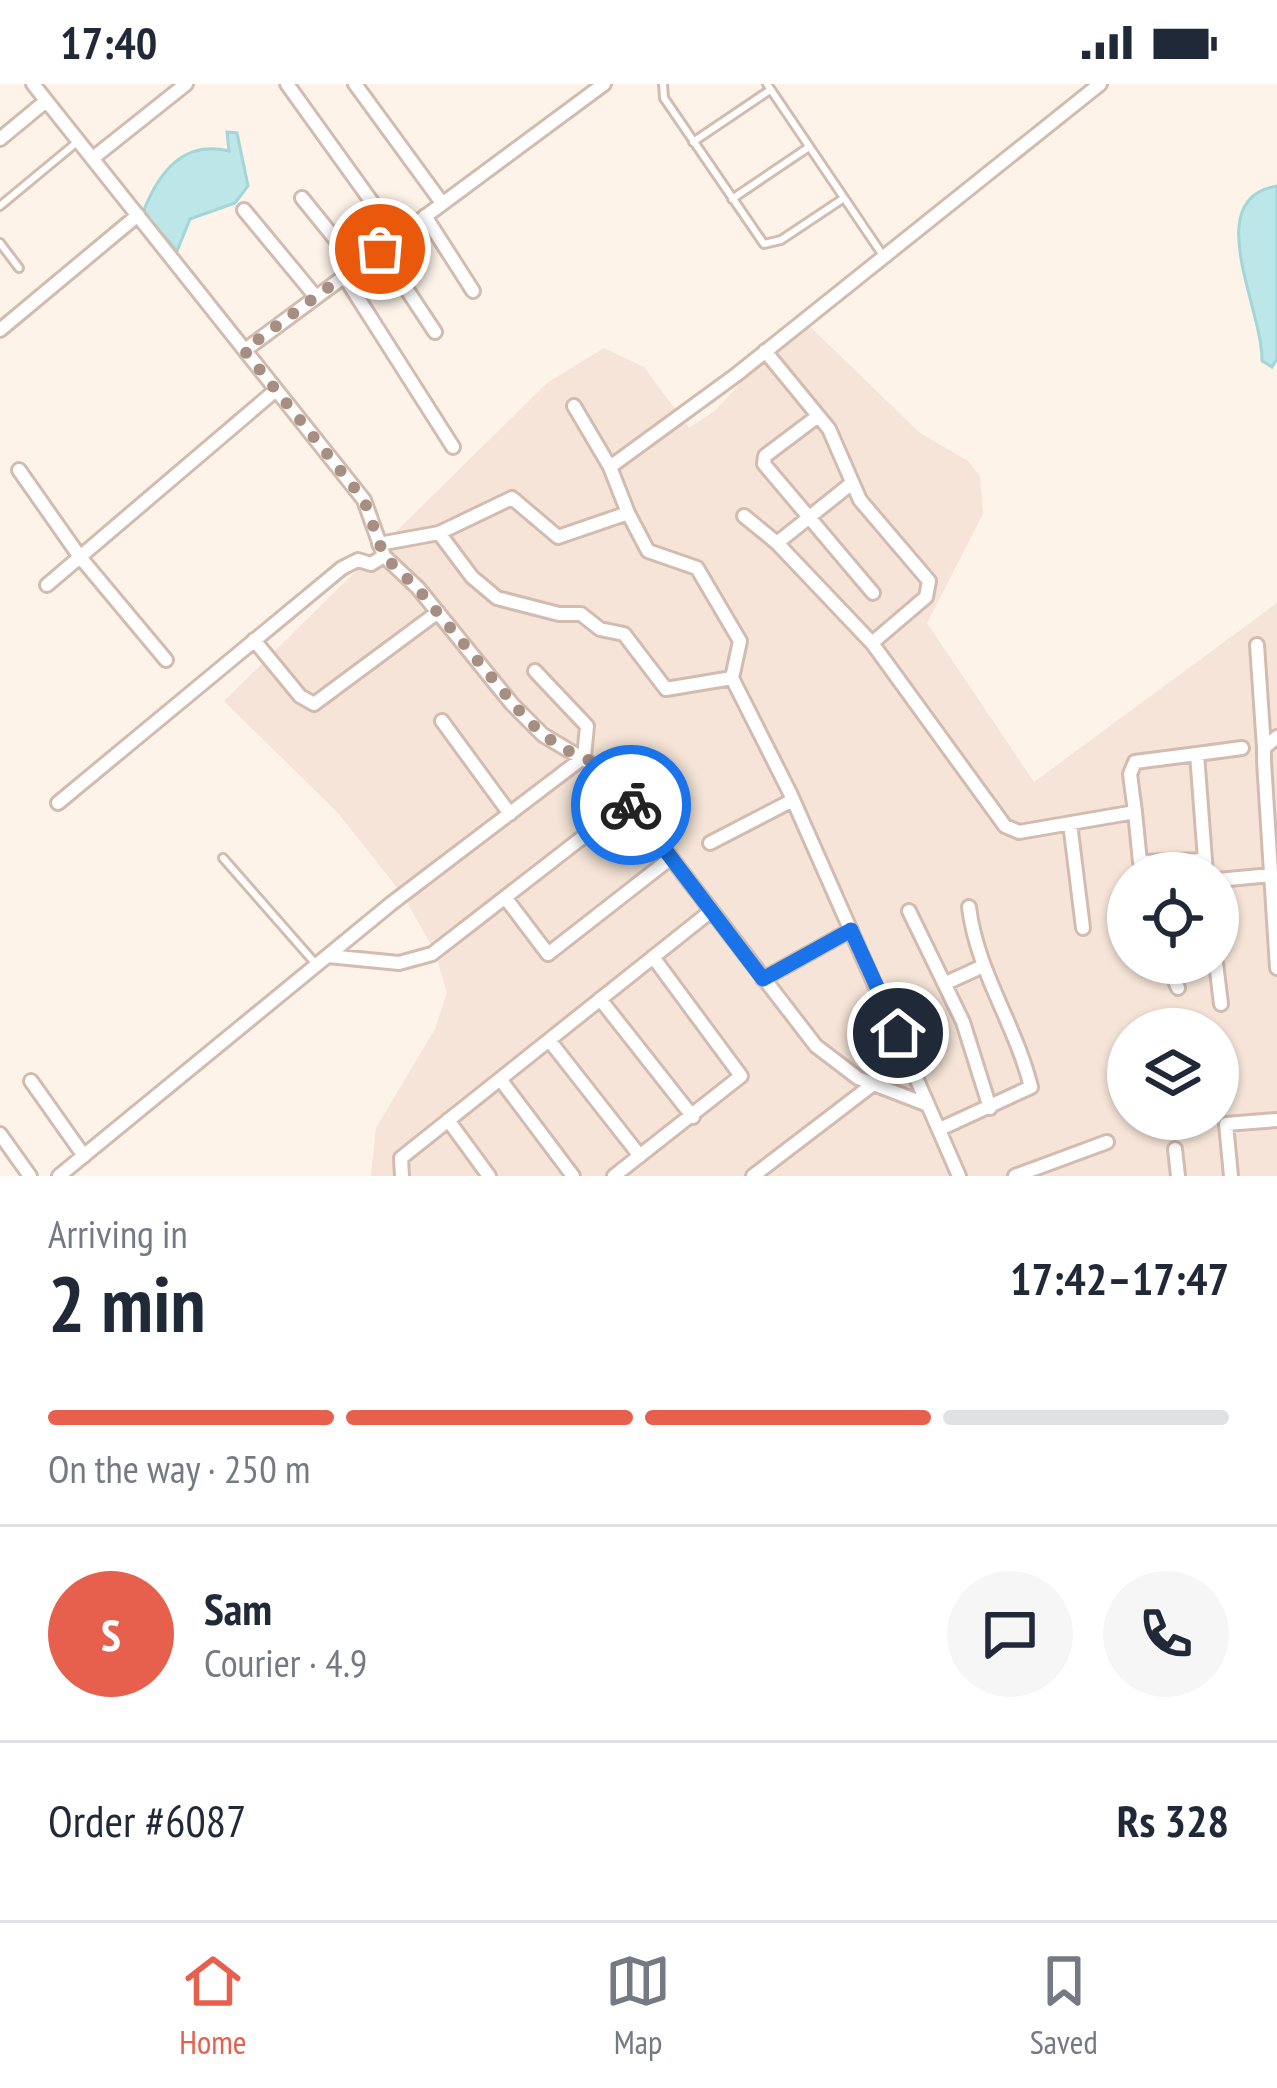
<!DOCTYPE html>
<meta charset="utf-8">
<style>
:root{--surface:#fff;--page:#f6f6f7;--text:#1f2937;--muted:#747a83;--line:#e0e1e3;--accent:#e7604e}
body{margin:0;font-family:"PT Sans Narrow",sans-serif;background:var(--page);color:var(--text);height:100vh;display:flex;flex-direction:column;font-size:45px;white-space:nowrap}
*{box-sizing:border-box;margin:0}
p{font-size:39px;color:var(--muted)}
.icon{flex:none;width:66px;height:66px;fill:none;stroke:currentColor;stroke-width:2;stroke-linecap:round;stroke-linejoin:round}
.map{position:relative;height:1092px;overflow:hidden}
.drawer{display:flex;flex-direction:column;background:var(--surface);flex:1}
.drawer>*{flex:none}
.buttons{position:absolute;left:1107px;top:768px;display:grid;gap:24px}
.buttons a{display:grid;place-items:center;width:132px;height:132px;border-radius:50%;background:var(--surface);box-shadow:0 3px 9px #0004;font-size:60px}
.pin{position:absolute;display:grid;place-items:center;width:102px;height:102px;color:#fff;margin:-51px;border:6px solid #fff;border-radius:50%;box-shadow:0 3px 12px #0007}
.courier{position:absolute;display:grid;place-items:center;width:120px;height:120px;margin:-60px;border:9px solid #1a73e8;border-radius:50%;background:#fff;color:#222;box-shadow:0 3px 15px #0007}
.headline em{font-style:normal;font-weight:700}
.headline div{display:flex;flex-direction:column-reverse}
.headline{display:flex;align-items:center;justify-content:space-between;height:204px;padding:0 48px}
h1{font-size:78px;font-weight:700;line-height:90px}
.bar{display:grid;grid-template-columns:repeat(4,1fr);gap:18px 12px;align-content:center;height:144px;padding:0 48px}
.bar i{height:15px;border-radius:9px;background:var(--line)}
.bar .current{background:var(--accent)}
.bar p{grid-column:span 4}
.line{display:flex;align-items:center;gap:30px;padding:0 48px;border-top:3px solid var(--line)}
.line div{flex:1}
.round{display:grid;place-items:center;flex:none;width:126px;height:126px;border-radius:63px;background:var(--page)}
.status{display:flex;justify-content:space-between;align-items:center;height:84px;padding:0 60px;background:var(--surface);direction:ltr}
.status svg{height:33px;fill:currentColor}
.tab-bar{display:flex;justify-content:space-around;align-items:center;height:168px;border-top:3px solid var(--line);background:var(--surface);font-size:33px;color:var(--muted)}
.tab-bar a{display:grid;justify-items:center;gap:6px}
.tab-bar .current{color:var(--accent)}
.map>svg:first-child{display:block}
.residential{fill:#f5e4d7;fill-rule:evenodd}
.water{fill:#bce6e7;stroke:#a3d6d9;stroke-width:3}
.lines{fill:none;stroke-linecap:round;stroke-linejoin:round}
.lane-casing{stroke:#d2bcb0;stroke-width:12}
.street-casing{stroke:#d2bcb0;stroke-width:18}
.lane{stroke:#fff;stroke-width:6}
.street{stroke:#fff;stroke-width:12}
.done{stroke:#a78e83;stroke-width:12;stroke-dasharray:0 21.6}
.route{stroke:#1a73e8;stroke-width:15}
</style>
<div class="status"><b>17:40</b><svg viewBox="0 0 49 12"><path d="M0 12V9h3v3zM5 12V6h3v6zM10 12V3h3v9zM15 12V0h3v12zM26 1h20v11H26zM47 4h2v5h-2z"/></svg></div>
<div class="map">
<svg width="1277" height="1092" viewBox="0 0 1277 1092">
<rect width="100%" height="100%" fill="#fdf3e9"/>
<path class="residential" d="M 800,233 L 920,349 L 968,377 L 980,392 L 983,430 L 927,539 L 1034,698 L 1277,519 L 1277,1092 L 371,1092 L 376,1044 L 435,945 L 447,909 L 435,868 L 403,811 L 338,729 L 224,617 L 547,299 L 604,264 L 644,283 L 689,344 L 716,326 ZM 1128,789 L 1218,789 L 1218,879 L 1128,879 ZM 1128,945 L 1218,945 L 1218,1035 L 1128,1035 Z"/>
<path class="water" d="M 227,48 L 237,49 L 248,102 L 235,119 L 190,135 L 177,167 L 143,128 C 159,88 183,56 229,67 Z
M 1277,102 L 1277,275 L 1272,283 L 1262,277 C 1263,225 1200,114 1277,102 Z"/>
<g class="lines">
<defs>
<path id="lane" d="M 663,0 L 664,14 L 764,160 L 781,156 L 844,114
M 767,0 L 882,170
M 693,58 L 770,6
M 732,115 L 809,63
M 0,122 L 76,59
M 0,159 L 19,184
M 223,774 L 315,879"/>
<path id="street" d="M 33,0 L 364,416 L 384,472 L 418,504 L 512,620 L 543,651 L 605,688 L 816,962 L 858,994 L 928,1021 L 959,1092
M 287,0 L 397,153
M 355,0 L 442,119
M 0,55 L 46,17
M 93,74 L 186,0
M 302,114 L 357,182
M 244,126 L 316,213
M 425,132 L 473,207
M 380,165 L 435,248
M 344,192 L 453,363
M 0,246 L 138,131
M 245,266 L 604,0
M 765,267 L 829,345 L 860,416 L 929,497 L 926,513 L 872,559 L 1005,742 L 1019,748 L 1135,728 L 1130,690 L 1135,678 L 1197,670 L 1206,789
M 818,332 L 765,372 L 764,380 L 873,509
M 610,383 L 736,291 L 1100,0
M 19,386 L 80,473 L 166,576
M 628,429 L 648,467 L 697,484 L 740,557 L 732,594
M 744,432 L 777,459 L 872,559
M 439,449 L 472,493 L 497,514 L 559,530 L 581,530 L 600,545 L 624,550 L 666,605 L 732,594 L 790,709 L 928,1021
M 777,459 L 852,399
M 379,460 L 439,449 L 512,414 L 558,453 L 628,429 L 610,383 L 574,322
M 47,501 L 276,306
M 254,556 L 300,612 L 314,620 L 438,528
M 1257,561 L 1264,664
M 442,637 L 510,730
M 1277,653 L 1264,664 L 1264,677 L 1277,884
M 1197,670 L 1242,664
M 58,719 L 342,484 L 358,476 L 371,480 L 384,472
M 1135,728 L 1140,778 L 1205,776
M 1070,739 L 1083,844
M 710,759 L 793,716
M 1218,796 L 1271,791
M 507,816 L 548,870 L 671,774
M 909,827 L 963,938 L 990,1024
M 328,872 L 399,879 L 432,870 L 628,718
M 1167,879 L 1178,904
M 1216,879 L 1221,920
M 763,895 L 851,846
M 946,899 L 981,883
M 600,915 L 693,1033
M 549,956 L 640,1072
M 500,995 L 573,1092
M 31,997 L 84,1072
M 448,1036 L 489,1092
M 940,1045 L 1031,1003 C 1015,939 977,888 969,823
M 0,1050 L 30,1092
M 1175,1065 L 1178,1092
M 59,1092 L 392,819 L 584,673 L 587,642 L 535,587
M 402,1092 L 401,1074 L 711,827
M 614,1092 L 741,992 L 653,873
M 753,1092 L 872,1001
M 1015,1092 L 1107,1058
M 1231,1092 L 1226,1040 L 1277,1036"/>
</defs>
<use href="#lane" class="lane-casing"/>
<use href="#street" class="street-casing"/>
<use href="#lane" class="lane"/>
<use href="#street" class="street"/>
</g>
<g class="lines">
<path class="done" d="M 380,165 L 244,266 L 364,416 L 384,472 L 418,505 L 527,636 L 558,662 L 597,680 L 631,721"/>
<path class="route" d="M 631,721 L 763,895 L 851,846 L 898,949"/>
</g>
</svg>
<div class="buttons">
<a><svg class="icon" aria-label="locate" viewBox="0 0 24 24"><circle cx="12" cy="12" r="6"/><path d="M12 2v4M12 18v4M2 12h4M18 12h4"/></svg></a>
<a><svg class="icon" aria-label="layers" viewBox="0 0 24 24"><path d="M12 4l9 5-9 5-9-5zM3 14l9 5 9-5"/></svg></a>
</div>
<div class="pin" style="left:380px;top:165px;background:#ea580c"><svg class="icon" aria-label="bag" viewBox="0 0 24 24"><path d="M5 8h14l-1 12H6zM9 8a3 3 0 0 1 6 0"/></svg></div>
<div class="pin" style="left:898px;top:949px;background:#1f2937"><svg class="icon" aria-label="home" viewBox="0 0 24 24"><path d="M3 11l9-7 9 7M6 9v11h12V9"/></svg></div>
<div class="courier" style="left:631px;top:721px"><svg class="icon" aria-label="bike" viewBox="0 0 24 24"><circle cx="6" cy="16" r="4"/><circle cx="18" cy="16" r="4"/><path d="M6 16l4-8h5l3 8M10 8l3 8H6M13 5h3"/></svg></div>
</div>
<section class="drawer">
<div class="headline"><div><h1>2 min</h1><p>Arriving in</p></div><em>17:42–17:47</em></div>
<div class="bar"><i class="current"></i><i class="current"></i><i class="current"></i><i></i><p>On the way · 250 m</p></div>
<div class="line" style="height:216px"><b class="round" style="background:var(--accent);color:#fff">S</b><div><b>Sam</b><p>Courier · 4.9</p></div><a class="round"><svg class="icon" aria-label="chat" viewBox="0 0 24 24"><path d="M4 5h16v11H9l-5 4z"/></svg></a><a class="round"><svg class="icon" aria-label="phone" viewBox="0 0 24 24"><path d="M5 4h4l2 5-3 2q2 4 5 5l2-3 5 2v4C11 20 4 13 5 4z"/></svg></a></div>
<div class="line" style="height:156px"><div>Order #6087</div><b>Rs 328</b></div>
</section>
<nav class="tab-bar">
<a class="current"><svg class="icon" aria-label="home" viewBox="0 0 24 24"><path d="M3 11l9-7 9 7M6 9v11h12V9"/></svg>Home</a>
<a><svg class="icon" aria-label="map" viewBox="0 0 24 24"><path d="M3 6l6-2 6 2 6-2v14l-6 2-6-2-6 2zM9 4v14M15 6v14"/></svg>Map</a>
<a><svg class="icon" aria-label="saved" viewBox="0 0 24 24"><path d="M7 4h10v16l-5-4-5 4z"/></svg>Saved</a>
</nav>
